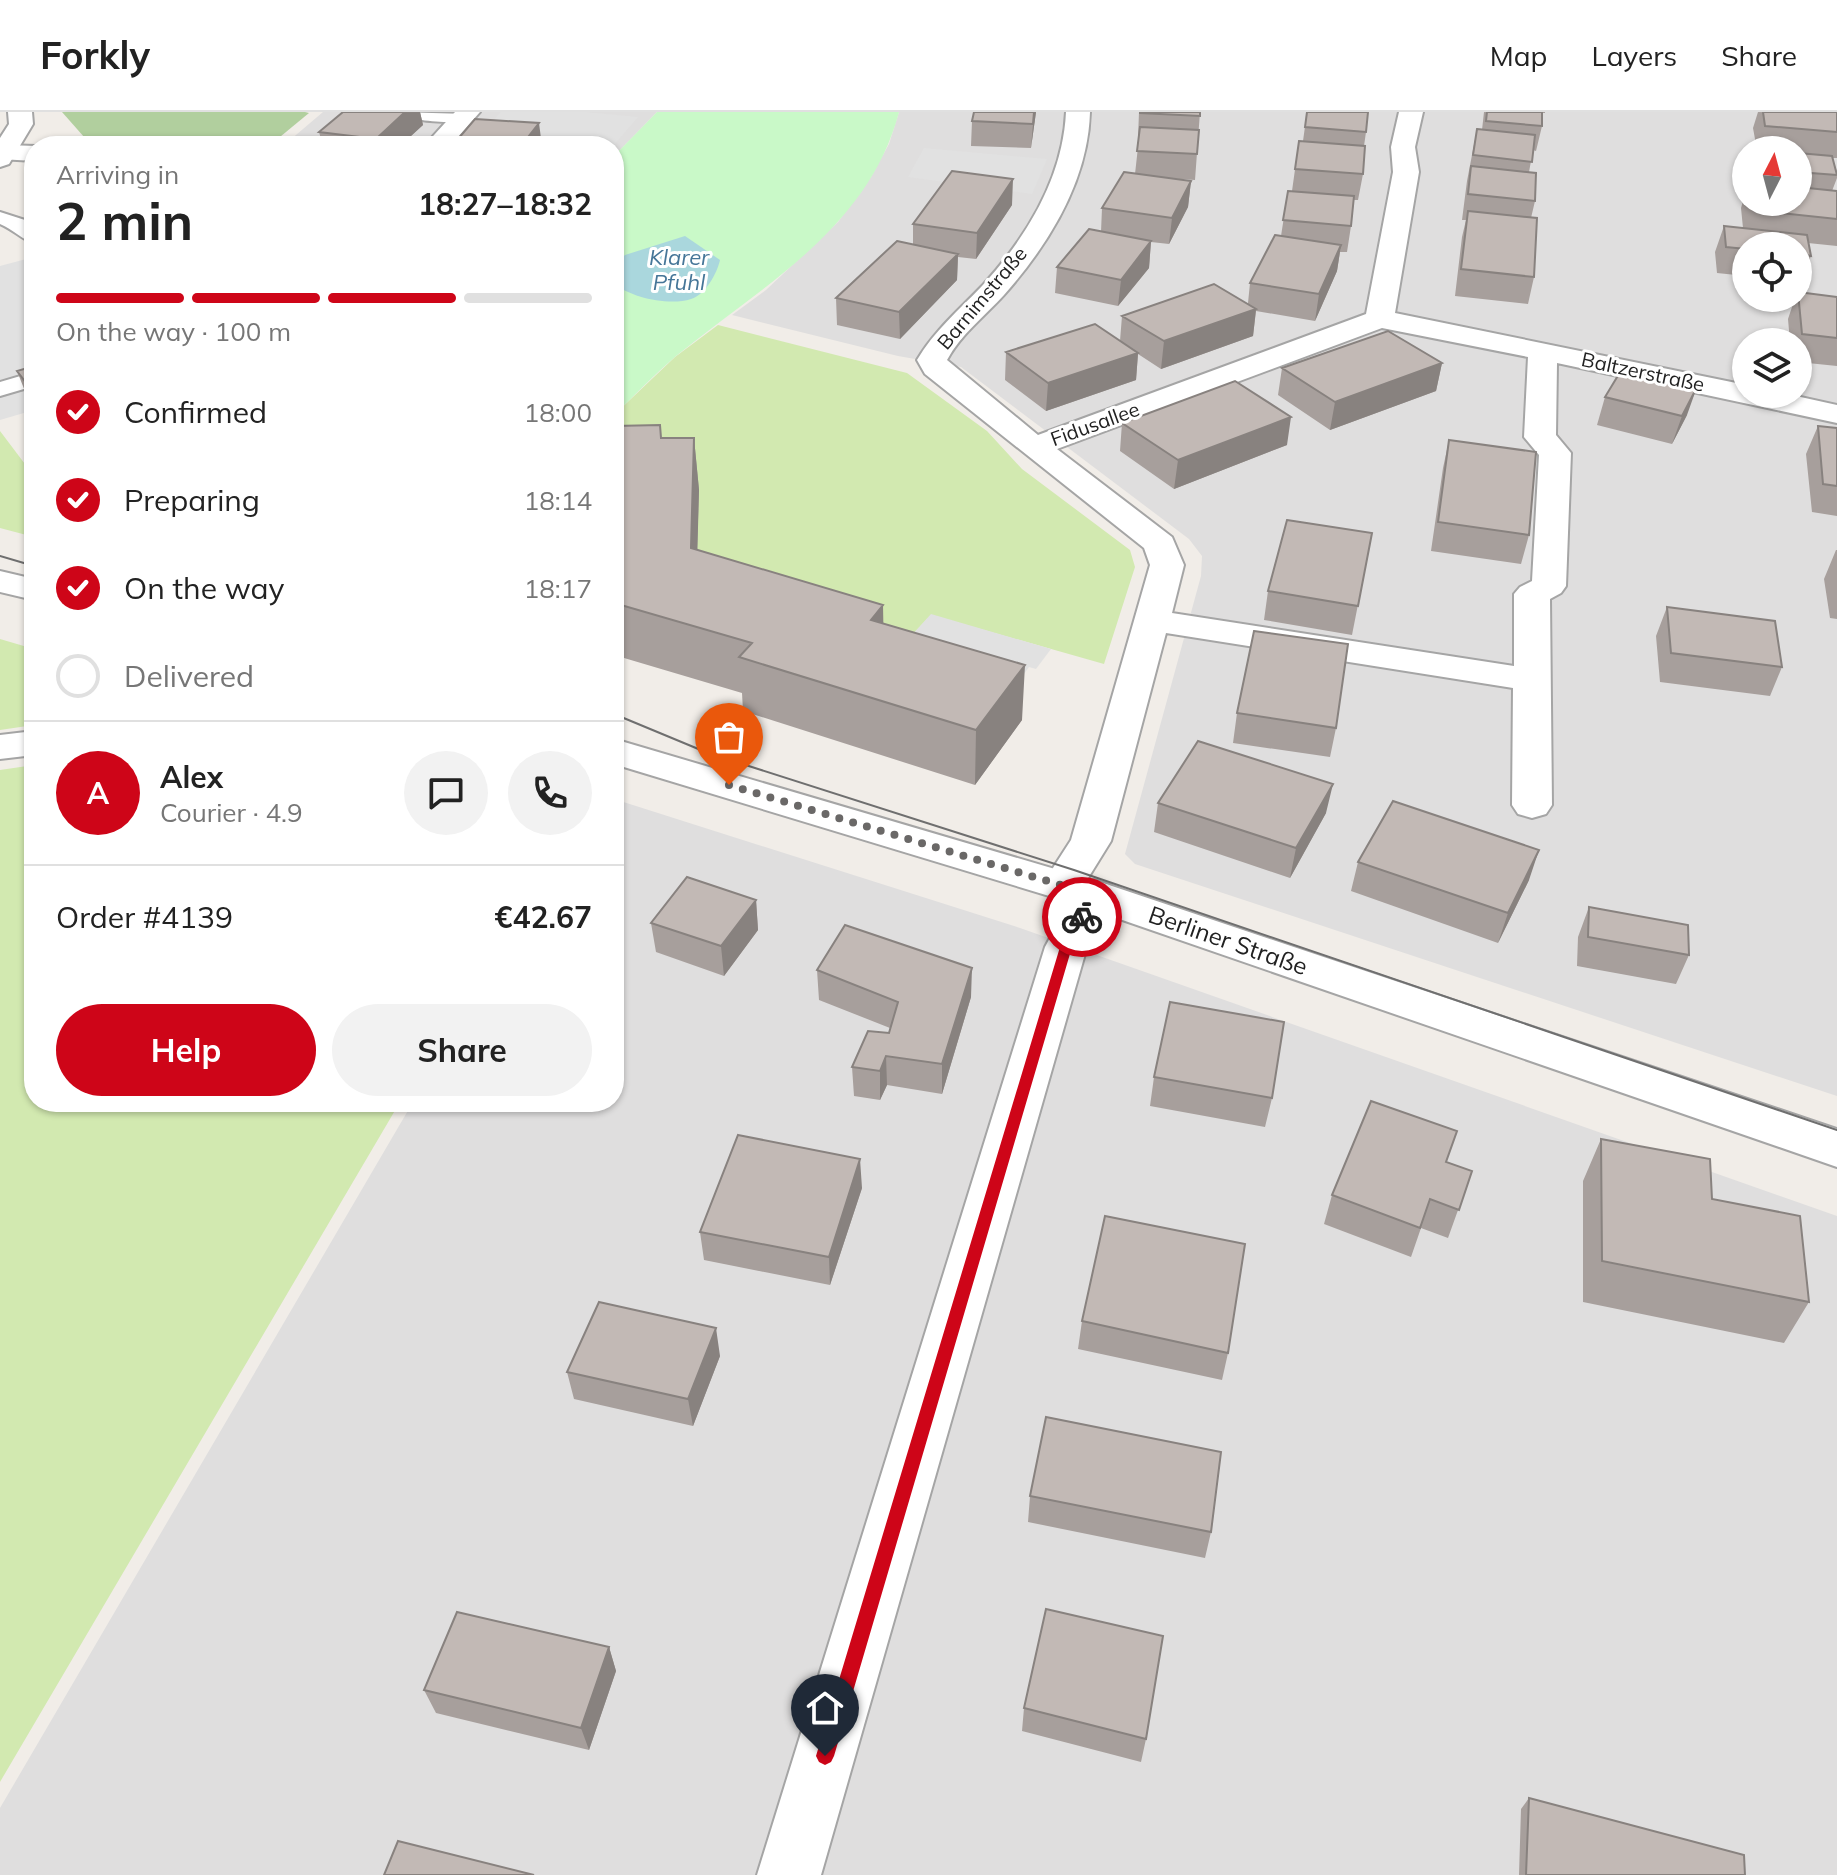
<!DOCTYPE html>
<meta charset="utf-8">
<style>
:root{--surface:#fff;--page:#f2f2f2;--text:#222;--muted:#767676;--line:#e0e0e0;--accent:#ce0518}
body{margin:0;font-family:Mulish,sans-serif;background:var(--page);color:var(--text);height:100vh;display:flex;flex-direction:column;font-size:30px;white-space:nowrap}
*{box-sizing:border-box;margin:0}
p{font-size:26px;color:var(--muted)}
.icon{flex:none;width:44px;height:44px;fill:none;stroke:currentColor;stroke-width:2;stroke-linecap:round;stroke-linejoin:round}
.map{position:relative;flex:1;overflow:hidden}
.panel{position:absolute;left:24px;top:24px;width:600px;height:976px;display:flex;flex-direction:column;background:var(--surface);border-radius:32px;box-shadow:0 2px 6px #0004}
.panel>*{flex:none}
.needle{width:52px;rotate:6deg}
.buttons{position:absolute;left:1732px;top:24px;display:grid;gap:16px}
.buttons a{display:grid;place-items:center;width:80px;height:80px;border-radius:50%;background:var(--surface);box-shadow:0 2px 6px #0004;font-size:40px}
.pin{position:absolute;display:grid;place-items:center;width:68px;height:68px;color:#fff;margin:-82px -34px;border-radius:50% 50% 50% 0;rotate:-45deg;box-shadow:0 0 8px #0007}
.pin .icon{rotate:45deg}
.courier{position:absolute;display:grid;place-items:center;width:80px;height:80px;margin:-40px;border:6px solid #ce0518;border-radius:50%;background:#fff;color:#222;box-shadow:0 2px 10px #0007}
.head em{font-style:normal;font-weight:700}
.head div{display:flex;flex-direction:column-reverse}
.head{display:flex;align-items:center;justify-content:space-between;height:136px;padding:0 32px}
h1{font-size:52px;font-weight:700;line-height:60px}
.bar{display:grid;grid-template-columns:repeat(4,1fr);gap:12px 8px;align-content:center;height:96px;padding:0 32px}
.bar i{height:10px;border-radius:6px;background:var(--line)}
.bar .selected{background:var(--accent)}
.bar p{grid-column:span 4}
.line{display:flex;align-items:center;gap:20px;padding:0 32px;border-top:2px solid var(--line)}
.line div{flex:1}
.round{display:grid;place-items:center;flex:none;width:84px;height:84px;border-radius:42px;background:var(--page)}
ol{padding:0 32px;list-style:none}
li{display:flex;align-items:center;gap:24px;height:88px}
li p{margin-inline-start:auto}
li .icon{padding:8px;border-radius:50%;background:var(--accent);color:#fff;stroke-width:4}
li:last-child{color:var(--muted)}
li i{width:44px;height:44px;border:4px solid var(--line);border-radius:50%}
.button{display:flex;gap:16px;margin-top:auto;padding:16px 32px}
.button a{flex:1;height:92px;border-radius:48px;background:var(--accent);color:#fff;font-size:32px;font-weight:700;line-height:92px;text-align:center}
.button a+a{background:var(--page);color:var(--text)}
header{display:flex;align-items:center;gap:48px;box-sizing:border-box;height:112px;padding:0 40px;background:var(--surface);border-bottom:2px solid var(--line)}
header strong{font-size:38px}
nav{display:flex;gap:44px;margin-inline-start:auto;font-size:28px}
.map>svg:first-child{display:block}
.residential{fill:#dfdede;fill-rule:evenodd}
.grass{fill:#d2e9b0}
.forest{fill:#b1cf9e}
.park{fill:#c9f9c8}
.parking{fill:#e1e1e1}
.water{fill:#aad7dd}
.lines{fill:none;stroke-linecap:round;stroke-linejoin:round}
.service-casing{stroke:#a5a5a5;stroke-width:4}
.minor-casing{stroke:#a5a5a5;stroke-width:4}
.tertiary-casing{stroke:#a5a5a5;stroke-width:4}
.service{fill:#fff;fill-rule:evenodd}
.minor{fill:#fff;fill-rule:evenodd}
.tertiary{fill:#fff;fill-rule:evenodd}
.tram{stroke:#6f6f6f;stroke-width:2}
.wall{fill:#a79f9c}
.shaded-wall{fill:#88827f}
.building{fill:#c2b9b5;stroke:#88827f;stroke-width:2}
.route{fill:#ce0518}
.done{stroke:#6a6867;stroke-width:8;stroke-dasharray:0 14.4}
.labels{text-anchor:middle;stroke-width:6;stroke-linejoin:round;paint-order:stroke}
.far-street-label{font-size:20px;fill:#212121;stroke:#fff}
.far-water-label{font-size:22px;font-style:italic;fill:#467698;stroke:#fff}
.street-label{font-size:24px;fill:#212121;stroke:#fff}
</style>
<header>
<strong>Forkly</strong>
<nav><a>Map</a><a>Layers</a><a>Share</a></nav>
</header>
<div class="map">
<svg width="1837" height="1763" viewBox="0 0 1837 1763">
<rect width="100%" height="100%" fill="#f1ede8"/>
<path class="residential" d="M 323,0 L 657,0 L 614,44 L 614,34 L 283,34 Z
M 899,0 L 1837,0 L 1837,984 L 1135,752 L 1125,742 L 1201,464 L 1202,444 L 1189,427 L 961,255 L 898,244 L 732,203 L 766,178 L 838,110 L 871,65 L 889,32 ZM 1746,38 L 1798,38 L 1798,90 L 1746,90 ZM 1746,134 L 1798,134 L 1798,186 L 1746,186 ZM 1746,230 L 1798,230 L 1798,282 L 1746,282 Z
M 614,687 L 1020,816 L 1837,1104 L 1837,1763 L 0,1763 L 0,1696 L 413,990 L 614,990 Z"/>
<path class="grass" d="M 718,213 L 907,261 L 987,319 L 1022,357 L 1130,438 L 1135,455 L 1104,552 L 931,503 L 911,524 L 711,477 L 614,367 L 614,303 L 675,245 Z
M 0,319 L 34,364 L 34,425 L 0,416 Z
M 0,527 L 34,537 L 34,613 L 0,618 Z
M 34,653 L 34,990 L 400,990 L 0,1670 L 0,658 Z"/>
<path class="forest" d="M 62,0 L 305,0 L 309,1 L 269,34 L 92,34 Z"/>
<path class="park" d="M 657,0 L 899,0 C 868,117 763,173 676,244 C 655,262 635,283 614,303 L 614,44 Z"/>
<path class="parking" d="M 501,0 L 585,0 L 638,5 L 613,34 L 478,26 Z
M 924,36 L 1047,47 L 1032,82 L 908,65 Z
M 30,146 L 34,151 L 34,298 L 0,308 L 0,154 Z
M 931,502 L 1051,537 L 1036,557 L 1029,555 L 1000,595 L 911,524 Z"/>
<path class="water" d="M 685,124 L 720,148 C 717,161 706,182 691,187 C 670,194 630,186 614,171 L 614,154 L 625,143 Z"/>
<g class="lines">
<defs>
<path id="service" d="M 397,0 L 467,2 L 470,6 C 460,14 407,9 397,0 Z
M 0,100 L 28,109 L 34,114 L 34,131 C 22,128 13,117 0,112 Z
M 34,260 L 34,274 L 0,284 L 0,270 Z"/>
<path id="minor" d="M 455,0 L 480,0 L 450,34 L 424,34 Z
M 1066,0 L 1090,0 C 1088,69 1049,132 1004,183 C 985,204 961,222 947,248 L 1038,323 L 1366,202 L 1393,60 L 1391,35 L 1399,0 L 1423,0 L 1415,35 L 1419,60 L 1395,201 L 1746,273 L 1746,282 L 1787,282 L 1837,293 L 1837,311 L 1557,251 L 1556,323 L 1571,341 L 1566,474 L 1561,481 L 1550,487 L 1552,693 L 1546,702 L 1532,706 L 1518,702 L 1512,693 L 1513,576 L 1166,521 L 1111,729 L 1085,771 L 1094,768 L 1109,773 L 1115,783 L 1087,835 L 821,1763 L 757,1763 L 1045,835 L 1072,785 L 1063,787 L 1048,783 L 1042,773 L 1071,728 L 1150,453 L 1144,436 L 925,262 L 917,248 C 934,219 959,198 982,174 C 1026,126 1063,66 1066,0 ZM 1382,216 L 1528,245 L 1524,325 L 1539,343 L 1532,469 L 1520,475 L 1514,482 L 1514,554 L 1172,501 L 1184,453 L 1172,425 L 1057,337 Z
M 5,33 L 36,34 L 34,49 L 0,47 L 0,35 Z
M 34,619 L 34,643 L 0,647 L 0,623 Z"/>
<path id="tertiary" d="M 8,0 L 32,0 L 33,12 L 9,52 L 0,55 L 0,26 L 9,12 Z
M 0,459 L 34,467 L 34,488 L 0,480 Z
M 614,627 L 1109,773 L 1837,1017 L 1837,1055 L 1079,793 L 614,652 Z"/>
</defs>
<use href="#service" class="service-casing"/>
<use href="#minor" class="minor-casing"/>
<use href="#tertiary" class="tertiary-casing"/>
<use href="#service" class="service"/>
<use href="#minor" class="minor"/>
<use href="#tertiary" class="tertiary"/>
<path class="tram" d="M 0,444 L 34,454
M 614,602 L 708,641 L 1074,758 L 1837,1018"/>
</g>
<path class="wall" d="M 343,0 L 420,0 L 423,13 L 400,34 L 323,34 L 319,20 Z
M 1036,0 L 1031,36 L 971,34 L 972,9 Z
M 1139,0 L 1200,0 L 1195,68 L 1164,66 L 1191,69 L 1188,95 L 1169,132 L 1151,130 L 1149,156 L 1118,194 L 1055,181 L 1057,155 L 1101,120 L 1102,96 L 1135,62 L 1139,26 L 1138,26 Z
M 1307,0 L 1366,20 L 1364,34 L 1363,62 L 1358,88 L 1354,88 L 1351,114 L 1347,140 L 1340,140 L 1337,159 L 1315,209 L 1256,199 L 1253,224 L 1161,257 L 1138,242 L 1136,268 L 1046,299 L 1005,268 L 1006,240 L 1120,229 L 1122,204 L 1248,191 L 1250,171 L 1281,124 L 1288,79 L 1292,79 L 1299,29 L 1303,29 Z
M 1484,0 L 1545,0 L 1545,1 L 1542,1 L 1542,14 L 1536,39 L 1533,38 L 1529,60 L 1535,89 L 1531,106 L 1534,165 L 1528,192 L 1455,184 L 1462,125 L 1466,108 L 1462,108 L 1467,69 L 1477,17 L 1482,18 Z
M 1758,0 L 1837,0 L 1837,46 L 1832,46 L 1837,60 L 1837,66 L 1832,79 L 1837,79 L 1837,134 L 1808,131 L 1811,144 L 1801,170 L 1798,170 L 1798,134 L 1746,134 L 1746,164 L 1717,161 L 1715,140 L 1724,114 L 1743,116 L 1741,96 L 1746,79 L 1746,90 L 1798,90 L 1798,38 L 1757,38 L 1753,16 Z
M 1012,93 L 976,147 L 958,145 L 957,168 L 900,227 L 837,213 L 836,186 L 913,133 L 913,112 Z
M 1837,185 L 1837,254 L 1798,250 L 1798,230 L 1790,230 L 1788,207 L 1795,186 Z
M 1442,251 L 1436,279 L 1330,318 L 1278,283 L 1282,256 Z
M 34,254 L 34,302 L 17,259 Z
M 1605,285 L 1687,303 L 1672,332 L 1597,313 Z
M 1122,311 L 1287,333 L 1174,377 L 1120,339 Z
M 614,314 L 662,326 L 694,326 L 699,378 L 697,438 L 883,493 L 883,512 L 1022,608 L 975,673 L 743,599 L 742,581 L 614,543 Z
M 1818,314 L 1837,316 L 1837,404 L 1812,400 L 1806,342 Z
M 1449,328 L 1529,423 L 1521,452 L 1431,439 L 1443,356 Z
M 1372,421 L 1352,523 L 1264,508 L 1268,479 Z
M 1836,438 L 1837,438 L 1837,507 L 1830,506 L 1824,467 Z
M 1667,495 L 1782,555 L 1770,584 L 1660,570 L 1656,524 Z
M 1237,601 L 1336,616 L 1330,645 L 1233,631 Z
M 1158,691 L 1326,701 L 1290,766 L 1154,720 Z
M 1358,750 L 1529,768 L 1498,831 L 1351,779 Z
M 756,788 L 758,818 L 724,864 L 656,840 L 651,811 Z
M 1589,795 L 1689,843 L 1676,872 L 1577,854 L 1578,825 Z
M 817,858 L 971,885 L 942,982 L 887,973 L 880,988 L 854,984 L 852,955 L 889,921 L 890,916 L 819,888 Z
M 1154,965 L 1272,986 L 1265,1015 L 1150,994 Z
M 1601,1027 L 1712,1087 L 1809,1190 L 1784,1231 L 1583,1190 L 1583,1069 Z
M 1447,1050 L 1472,1059 L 1448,1126 L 1421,1116 L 1411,1145 L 1324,1112 L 1332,1083 Z
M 862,1076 L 830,1173 L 704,1148 L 700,1120 Z
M 1082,1209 L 1228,1241 L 1222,1268 L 1078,1237 Z
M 720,1244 L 693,1314 L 574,1287 L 567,1260 Z
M 1030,1384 L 1211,1420 L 1205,1446 L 1028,1410 Z
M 609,1535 L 616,1559 L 589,1638 L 436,1601 L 424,1578 Z
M 1024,1596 L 1146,1627 L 1141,1650 L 1022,1619 Z
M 1529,1686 L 1745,1763 L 1519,1763 L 1521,1697 Z"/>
<path class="shaded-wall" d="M 405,0 L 420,0 L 423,13 L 400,34 L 377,34 L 376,27 Z
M 1034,0 L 1036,0 L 1031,36 Z
M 539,11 L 542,34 L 521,34 Z
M 1013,67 L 1012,93 L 976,147 L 977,121 Z
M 1191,69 L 1188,95 L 1169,132 L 1172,106 Z
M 1151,129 L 1149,156 L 1118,194 L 1121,168 Z
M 1341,133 L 1337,159 L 1315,209 L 1319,182 Z
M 958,142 L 957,168 L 900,227 L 899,200 Z
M 1256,197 L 1253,224 L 1161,257 L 1164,229 Z
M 1138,241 L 1136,268 L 1046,299 L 1048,271 Z
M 1442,251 L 1436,279 L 1330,318 L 1335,290 Z
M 1697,275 L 1687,303 L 1672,332 L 1682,304 Z
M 1291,305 L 1287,333 L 1174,377 L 1178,348 Z
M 694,326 L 699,378 L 696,490 L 691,436 Z
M 883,493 L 884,546 L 871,508 Z
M 1025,553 L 1022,608 L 975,673 L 976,618 Z
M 1333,672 L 1326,701 L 1290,766 L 1296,736 Z
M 1539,738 L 1529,768 L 1498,831 L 1508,801 Z
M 756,788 L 758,818 L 724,864 L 721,834 Z
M 972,856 L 971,885 L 942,982 L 942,952 Z
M 886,944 L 887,973 L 880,988 L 880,959 Z
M 860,1047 L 862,1076 L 830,1173 L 829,1145 Z
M 716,1216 L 720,1244 L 693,1314 L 688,1287 Z
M 609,1535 L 616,1559 L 589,1638 L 581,1616 Z"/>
<path class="building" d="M 343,0 L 405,0 L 376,27 L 319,20 Z
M 974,0 L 1034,0 L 1033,12 L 972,9 Z
M 1140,0 L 1200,0 L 1200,4 L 1140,1 Z
M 1307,0 L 1368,0 L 1366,20 L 1305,15 Z
M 1487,0 L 1542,0 L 1542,14 L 1486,9 Z
M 1763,0 L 1837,0 L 1837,20 L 1765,14 Z
M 475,7 L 539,11 L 521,34 L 452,34 Z
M 1140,15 L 1199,18 L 1197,42 L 1137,39 Z
M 1477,17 L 1535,23 L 1532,50 L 1473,43 Z
M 1299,29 L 1365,34 L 1363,62 L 1295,57 Z
M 1798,41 L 1832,44 L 1837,63 L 1798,60 Z
M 1471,54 L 1536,61 L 1535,89 L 1468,82 Z
M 952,59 L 1013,67 L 977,121 L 913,112 Z
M 1124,60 L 1191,69 L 1172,106 L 1102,96 Z
M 1798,75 L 1837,79 L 1837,107 L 1753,98 L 1752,90 L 1798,90 Z
M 1288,79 L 1354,84 L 1351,114 L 1283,108 Z
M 1468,99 L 1537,106 L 1534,165 L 1461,157 Z
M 1724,114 L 1807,123 L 1811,144 L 1798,142 L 1798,134 L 1746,134 L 1746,137 L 1726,135 Z
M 1089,117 L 1151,129 L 1121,168 L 1057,155 Z
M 1275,123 L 1341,133 L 1319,182 L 1250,171 Z
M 897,129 L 958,142 L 899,200 L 836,186 Z
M 1214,172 L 1256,197 L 1164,229 L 1122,204 Z
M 1798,180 L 1837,185 L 1837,226 L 1802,222 Z
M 1095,212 L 1138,241 L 1048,271 L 1006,240 Z
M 1388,219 L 1442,251 L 1335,290 L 1282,256 Z
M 34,254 L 34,281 L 17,259 Z
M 1622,257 L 1697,275 L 1682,304 L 1605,285 Z
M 1235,269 L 1291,305 L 1178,348 L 1122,311 Z
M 660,313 L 661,326 L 694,326 L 691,436 L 883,493 L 871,508 L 1025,553 L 976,618 L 739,545 L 752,531 L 614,491 L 614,314 Z
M 1818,314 L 1837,316 L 1837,374 L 1823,372 Z
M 1449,328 L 1536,340 L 1529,423 L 1438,410 Z
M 1287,408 L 1372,421 L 1358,494 L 1268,479 Z
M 1667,495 L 1775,509 L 1782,555 L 1671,541 Z
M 1254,519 L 1348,532 L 1336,616 L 1237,601 Z
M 1198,629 L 1333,672 L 1296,736 L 1158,691 Z
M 1393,689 L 1539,738 L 1508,801 L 1358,750 Z
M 687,765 L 756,788 L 721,834 L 651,811 Z
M 1589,795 L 1688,813 L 1689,843 L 1588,825 Z
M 845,813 L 972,856 L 942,952 L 886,944 L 880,959 L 852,955 L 868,919 L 889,921 L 898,890 L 817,858 Z
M 1170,890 L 1284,910 L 1272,986 L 1154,965 Z
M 1371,989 L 1457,1019 L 1446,1050 L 1472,1059 L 1459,1098 L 1430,1087 L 1420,1116 L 1332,1083 Z
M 738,1023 L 860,1047 L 829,1145 L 700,1120 Z
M 1601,1027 L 1710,1047 L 1712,1087 L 1800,1104 L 1809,1190 L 1602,1149 Z
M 1105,1104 L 1245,1132 L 1228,1241 L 1082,1209 Z
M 599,1190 L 716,1216 L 688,1287 L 567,1260 Z
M 1046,1305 L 1221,1340 L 1211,1420 L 1030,1384 Z
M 1046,1497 L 1163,1524 L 1146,1627 L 1024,1596 Z
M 457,1500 L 609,1535 L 581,1616 L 424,1578 Z
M 1529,1686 L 1744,1743 L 1745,1763 L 1526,1763 Z
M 398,1729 L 534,1763 L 384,1763 Z"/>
<path class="route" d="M 1082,800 L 1088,805 L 1072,835 L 834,1644 L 831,1650 L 825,1653 L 819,1650 L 816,1644 L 1060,835 L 1078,802 Z"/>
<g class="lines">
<path class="done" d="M 729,673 L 1094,783 L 1082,805"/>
</g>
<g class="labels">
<g class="far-street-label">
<text transform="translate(982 186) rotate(-50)" y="7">Barnimstraße</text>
<text transform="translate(1643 260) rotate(12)" y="7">Baltzerstraße</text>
<text transform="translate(1095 312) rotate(-20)" y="7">Fidusallee</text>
</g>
<g class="far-water-label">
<text x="679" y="153">Klarer<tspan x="679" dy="25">Pfuhl</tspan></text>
</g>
<g class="street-label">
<text transform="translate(1228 829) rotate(19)" y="8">Berliner Straße</text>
</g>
</g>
</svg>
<div class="buttons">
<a><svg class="needle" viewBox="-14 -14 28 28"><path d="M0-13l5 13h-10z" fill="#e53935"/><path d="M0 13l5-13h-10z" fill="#767676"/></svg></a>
<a><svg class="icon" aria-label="locate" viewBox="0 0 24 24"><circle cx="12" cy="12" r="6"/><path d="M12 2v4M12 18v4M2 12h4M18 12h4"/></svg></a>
<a><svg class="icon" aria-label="layers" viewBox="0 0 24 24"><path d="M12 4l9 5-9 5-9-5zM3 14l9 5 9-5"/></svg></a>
</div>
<div class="pin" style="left:729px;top:673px;background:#ea580c"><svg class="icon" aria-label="bag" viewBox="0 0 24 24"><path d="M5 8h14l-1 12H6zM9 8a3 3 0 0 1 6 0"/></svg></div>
<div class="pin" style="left:825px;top:1644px;background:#1f2937"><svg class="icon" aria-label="home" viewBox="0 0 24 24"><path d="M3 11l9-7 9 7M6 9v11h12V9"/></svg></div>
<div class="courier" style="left:1082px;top:805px"><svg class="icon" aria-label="bike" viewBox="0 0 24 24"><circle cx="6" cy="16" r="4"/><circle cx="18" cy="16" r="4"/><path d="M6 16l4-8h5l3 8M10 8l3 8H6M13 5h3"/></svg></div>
<section class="panel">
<div class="head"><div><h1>2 min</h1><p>Arriving in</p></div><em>18:27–18:32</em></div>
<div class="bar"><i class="selected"></i><i class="selected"></i><i class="selected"></i><i></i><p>On the way · 100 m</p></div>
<ol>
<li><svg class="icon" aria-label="check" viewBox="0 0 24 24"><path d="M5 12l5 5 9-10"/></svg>Confirmed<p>18:00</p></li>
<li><svg class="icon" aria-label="check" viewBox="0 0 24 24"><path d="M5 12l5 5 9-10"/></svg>Preparing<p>18:14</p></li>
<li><svg class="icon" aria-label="check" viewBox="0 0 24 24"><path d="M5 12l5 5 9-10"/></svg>On the way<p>18:17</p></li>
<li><i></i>Delivered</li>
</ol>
<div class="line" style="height:144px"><b class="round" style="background:var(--accent);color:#fff">A</b><div><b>Alex</b><p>Courier · 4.9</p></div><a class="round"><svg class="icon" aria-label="chat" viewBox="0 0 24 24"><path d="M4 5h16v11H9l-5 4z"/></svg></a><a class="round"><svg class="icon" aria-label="phone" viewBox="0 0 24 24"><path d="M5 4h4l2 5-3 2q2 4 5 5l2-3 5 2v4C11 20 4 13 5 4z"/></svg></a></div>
<div class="line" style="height:104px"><div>Order #4139</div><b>€42.67</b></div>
<div class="button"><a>Help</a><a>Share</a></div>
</section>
</div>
